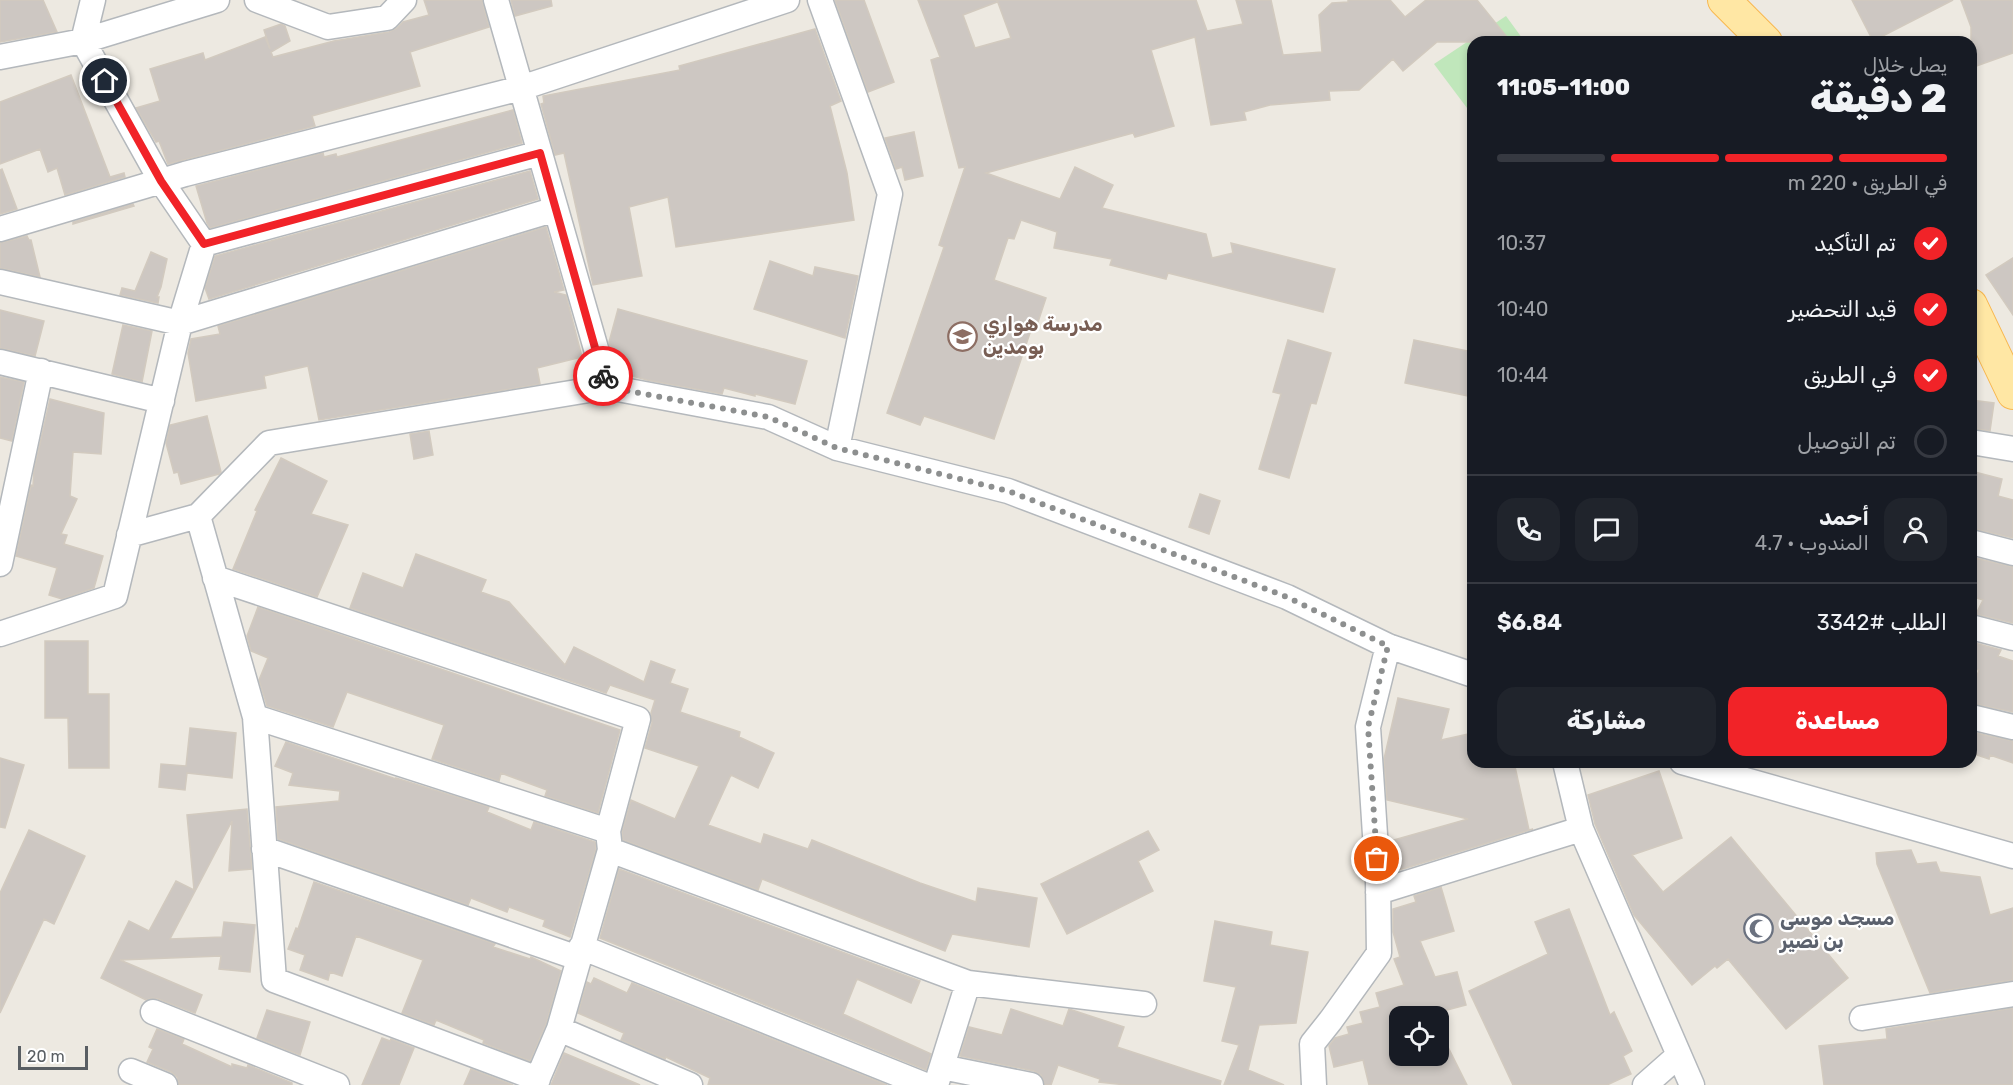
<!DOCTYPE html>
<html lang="ar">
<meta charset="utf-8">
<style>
:root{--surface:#171b24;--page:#20242c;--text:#f1f3f6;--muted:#9ea1a6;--line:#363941;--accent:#f12328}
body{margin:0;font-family:Rubik,Vazirmatn,sans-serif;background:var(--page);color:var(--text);direction:rtl;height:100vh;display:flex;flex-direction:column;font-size:22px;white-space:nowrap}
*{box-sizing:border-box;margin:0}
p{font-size:20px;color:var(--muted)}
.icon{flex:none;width:33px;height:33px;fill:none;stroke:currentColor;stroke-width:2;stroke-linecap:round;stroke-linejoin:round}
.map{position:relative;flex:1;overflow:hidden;direction:ltr}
.details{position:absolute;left:1467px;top:36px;width:510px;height:732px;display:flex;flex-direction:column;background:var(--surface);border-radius:18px;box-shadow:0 3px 9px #0003;direction:rtl}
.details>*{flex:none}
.controls{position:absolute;left:1389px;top:1006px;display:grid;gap:12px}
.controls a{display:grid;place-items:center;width:60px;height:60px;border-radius:12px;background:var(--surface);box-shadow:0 3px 9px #0003;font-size:30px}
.scale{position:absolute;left:18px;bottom:15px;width:70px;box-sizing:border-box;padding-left:6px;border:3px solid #595e63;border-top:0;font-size:16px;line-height:21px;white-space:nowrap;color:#595e63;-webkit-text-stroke:4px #fff;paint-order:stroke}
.pin{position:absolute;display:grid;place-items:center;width:51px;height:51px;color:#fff;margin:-26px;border:3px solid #fff;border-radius:50%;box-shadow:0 2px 6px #0007}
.courier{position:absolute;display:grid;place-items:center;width:60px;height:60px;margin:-30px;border:4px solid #f12328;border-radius:50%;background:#fff;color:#222;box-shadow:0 2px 8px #0007}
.overview em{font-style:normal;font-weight:800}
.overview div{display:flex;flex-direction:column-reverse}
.overview{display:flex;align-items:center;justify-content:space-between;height:102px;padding:0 30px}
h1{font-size:39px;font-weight:800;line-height:45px}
.bar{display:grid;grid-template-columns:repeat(4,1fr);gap:9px 6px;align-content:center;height:72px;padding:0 30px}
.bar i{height:8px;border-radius:4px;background:var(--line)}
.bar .current{background:var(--accent)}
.bar p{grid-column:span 4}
.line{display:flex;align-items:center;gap:15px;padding:0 30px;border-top:2px solid var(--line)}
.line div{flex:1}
.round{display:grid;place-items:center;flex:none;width:63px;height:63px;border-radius:18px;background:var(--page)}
ol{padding:0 30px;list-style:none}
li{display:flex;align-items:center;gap:18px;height:66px}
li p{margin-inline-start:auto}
li .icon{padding:6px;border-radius:50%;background:var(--accent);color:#fff;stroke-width:4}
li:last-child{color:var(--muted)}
li i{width:33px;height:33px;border:3px solid var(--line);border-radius:50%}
.primary-button{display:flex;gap:12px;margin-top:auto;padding:12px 30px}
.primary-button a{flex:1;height:69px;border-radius:18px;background:var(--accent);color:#fff;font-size:24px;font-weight:800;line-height:69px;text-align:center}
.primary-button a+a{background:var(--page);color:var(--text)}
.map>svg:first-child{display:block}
.garden{fill:#c0e7bb}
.building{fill:#cdc7c2;stroke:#d2cabf;stroke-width:1.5}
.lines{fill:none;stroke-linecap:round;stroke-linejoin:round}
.minor-casing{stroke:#b4b8bc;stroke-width:27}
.major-casing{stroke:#f8b74f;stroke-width:34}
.minor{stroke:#fff;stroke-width:24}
.major{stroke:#ffe7a4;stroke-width:32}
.done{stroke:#8d8f8f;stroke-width:6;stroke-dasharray:0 10.8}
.route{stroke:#f12328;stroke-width:8}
.labels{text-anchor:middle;stroke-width:4.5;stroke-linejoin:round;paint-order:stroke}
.education-label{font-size:20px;font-weight:bold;fill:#785e54;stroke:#fff;text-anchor:start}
.worship-label{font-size:20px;font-weight:bold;fill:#5b616d;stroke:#fff;text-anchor:start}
</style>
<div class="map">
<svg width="2013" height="1085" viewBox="0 0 2013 1085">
<rect width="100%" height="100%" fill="#ede9e1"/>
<path class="garden" d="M 1506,16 L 1525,42 L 1473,42 L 1473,116 L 1434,64 Z"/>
<path class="building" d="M 0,0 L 43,0 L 57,32 L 0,42 Z
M 424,0 L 482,0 L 489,27 L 410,52 L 420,86 L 312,116 L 315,126 L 168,164 L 159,141 L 156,142 L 136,108 L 160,101 L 150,69 L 203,53 L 205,60 L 265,37 L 270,49 L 264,30 L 281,24 L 285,26 L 290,41 L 271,52 L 273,57 L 334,41 L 389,32 L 397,28 L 403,22 L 429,15 Z
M 511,0 L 551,0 L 552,6 L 515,16 Z
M 835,0 L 864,0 L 894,82 L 868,92 Z
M 918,0 L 996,0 L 997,2 L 963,15 L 975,48 L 1011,38 L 997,0 L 1196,0 L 1207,31 L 1243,24 L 1236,0 L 1271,0 L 1283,55 L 1322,52 L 1319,15 L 1332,3 L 1348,2 L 1348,0 L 1390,0 L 1405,17 L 1426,0 L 1477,0 L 1511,42 L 1437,42 L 1403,71 L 1393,59 L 1359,90 L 1329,91 L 1330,100 L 1270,105 L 1244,112 L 1246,120 L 1211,125 L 1195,37 L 1151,50 L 1174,126 L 1135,137 L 1133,133 L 986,173 L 1060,199 L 1075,167 L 1113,185 L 1102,208 L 1206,234 L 1212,258 L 1233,253 L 1231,243 L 1335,269 L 1323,312 L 1168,273 L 1166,279 L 1110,265 L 1112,259 L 1054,248 L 1057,232 L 1021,220 L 1014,239 L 1008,238 L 994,280 L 1046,298 L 1035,331 L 1031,330 L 994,439 L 924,416 L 920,425 L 887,413 L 944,247 L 939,245 L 965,167 L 959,168 L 931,60 L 940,57 Z
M 1852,0 L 1953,0 L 1873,41 Z
M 1961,0 L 2013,0 L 2013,53 L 1971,68 L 1971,27 Z
M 815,29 L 841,101 L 830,106 L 847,173 L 854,220 L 676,247 L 668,197 L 629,207 L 642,276 L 593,285 L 564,153 L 555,155 L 541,104 L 544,103 L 543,96 L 680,70 L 679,66 Z
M 71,75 L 110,177 L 124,173 L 125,177 L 65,195 L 57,168 L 48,172 L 40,149 L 0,164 L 0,102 Z
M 513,110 L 522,143 L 210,228 L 207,223 L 196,186 L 323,153 L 324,157 L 336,154 L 337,157 Z
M 914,132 L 923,176 L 905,180 L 902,167 L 896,169 L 885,138 Z
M 2,169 L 17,209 L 0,214 L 0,170 Z
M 530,171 L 538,199 L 209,299 L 205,288 L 215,256 Z
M 133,204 L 134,206 L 73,224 L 73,222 Z
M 546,227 L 564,290 L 554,292 L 566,295 L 582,357 L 537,368 L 540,384 L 319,420 L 308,366 L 264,376 L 266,388 L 196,401 L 188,353 L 191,339 L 220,334 L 218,326 Z
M 27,236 L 29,240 L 31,240 L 40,277 L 0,268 L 0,243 Z
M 151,252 L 167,259 L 161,287 L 157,297 L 159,297 L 158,303 L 120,295 L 122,288 L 135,291 Z
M 2013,258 L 2013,315 L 1986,275 Z
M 770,261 L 813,276 L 815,267 L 858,276 L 845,338 L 754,309 Z
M 618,309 L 807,361 L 795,404 L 755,394 L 755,396 L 724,388 L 722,394 L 647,380 L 617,372 L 609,342 Z
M 0,310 L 44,321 L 35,356 L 0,348 Z
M 123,325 L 152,331 L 142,382 L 112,374 Z
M 1288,340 L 1331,353 L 1316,404 L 1311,403 L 1289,478 L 1259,469 L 1281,394 L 1273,392 Z
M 1414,340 L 1473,352 L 1473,397 L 1405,383 Z
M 0,377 L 24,382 L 12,441 L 0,438 Z
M 50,399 L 104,413 L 101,454 L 73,452 L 70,496 L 77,499 L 61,534 L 67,535 L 64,544 L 103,556 L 94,588 L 62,599 L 49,595 L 57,568 L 16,556 L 31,485 L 33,486 L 34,470 Z
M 1971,400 L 1994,403 L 1990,431 L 1971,428 Z
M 207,416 L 221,472 L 219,474 L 181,484 L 178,472 L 174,473 L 166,443 L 170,425 Z
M 429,431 L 433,455 L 414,459 L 410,434 Z
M 281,458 L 327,481 L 311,514 L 348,525 L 317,597 L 233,569 L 257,511 L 255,510 Z
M 1971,471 L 2002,479 L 1998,496 L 2013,500 L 2013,538 L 1971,528 Z
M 1200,494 L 1220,501 L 1209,534 L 1189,527 Z
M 416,554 L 486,580 L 481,592 L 509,602 L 565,665 L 574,647 L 644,682 L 651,661 L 675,670 L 670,683 L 688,689 L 680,712 L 740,732 L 739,737 L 774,753 L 758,788 L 731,775 L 708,825 L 761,844 L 764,834 L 808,849 L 812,840 L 920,883 L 976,902 L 978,888 L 1037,898 L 1029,947 L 952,934 L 945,951 L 762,879 L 758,890 L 623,840 L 622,832 L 631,800 L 675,819 L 699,766 L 645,748 L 652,723 L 651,713 L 655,700 L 610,685 L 606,693 L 350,608 L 363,573 L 403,588 Z
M 1971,557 L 2013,567 L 2013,623 L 1976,614 L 1983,600 L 1971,596 Z
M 258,607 L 620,730 L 598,813 L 545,796 L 547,790 L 501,773 L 499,781 L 432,759 L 444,725 L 347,692 L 333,727 L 267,706 L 259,680 L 268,658 L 251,651 L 247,636 Z
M 45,641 L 88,641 L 88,694 L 109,694 L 109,768 L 69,768 L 68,718 L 45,718 Z
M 1971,642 L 2001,650 L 1998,656 L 2013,661 L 2013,712 L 1971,703 L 1971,693 L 1979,670 L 1971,668 Z
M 1398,698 L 1449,709 L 1441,740 L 1473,733 L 1473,762 L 1514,762 L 1529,830 L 1533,829 L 1406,868 L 1392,871 L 1390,841 L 1468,819 L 1387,800 L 1384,759 Z
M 190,728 L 236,733 L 232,778 L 187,773 L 185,790 L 159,787 L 161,764 L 186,766 Z
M 1971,732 L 2013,741 L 2013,763 L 1990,755 L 1989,759 L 1971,753 Z
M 286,742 L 396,779 L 396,778 L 489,807 L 487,812 L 492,814 L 531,830 L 534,822 L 595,842 L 596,849 L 570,937 L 543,926 L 545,920 L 509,907 L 507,912 L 471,898 L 468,905 L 278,839 L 276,807 L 339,801 L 340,791 L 289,785 L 293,773 L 275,766 Z
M 0,758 L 24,765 L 5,828 L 0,827 Z
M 1659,771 L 1682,838 L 1632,855 L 1663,892 L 1731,837 L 1848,978 L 1786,1029 L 1728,959 L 1717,968 L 1715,966 L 1692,985 L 1634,915 L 1595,824 L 1588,795 Z
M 247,809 L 252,869 L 229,871 L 232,821 L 170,939 L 222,937 L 224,922 L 255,925 L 250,972 L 219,969 L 221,956 L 120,960 L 202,995 L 195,1013 L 158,999 L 152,998 L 146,1000 L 101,978 L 129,921 L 149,931 L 176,881 L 194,890 L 187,815 Z
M 29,830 L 85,856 L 54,924 L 44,919 L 0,1013 L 0,893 Z
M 1148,831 L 1159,850 L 1138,861 L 1153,891 L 1067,934 L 1041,884 Z
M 1911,850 L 1917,864 L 1936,862 L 1940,872 L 1980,877 L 1990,915 L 2013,908 L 2013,980 L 1930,993 L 1877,864 L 1876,853 Z
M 619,869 L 920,981 L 911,1003 L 857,979 L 843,1014 L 931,1054 L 926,1070 L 600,938 Z
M 314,882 L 495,944 L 493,947 L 530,959 L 531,957 L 561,971 L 546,1024 L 530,1061 L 483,1043 L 484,1040 L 436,1020 L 434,1025 L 402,1013 L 423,960 L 356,936 L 342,976 L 330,972 L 328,980 L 300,970 L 305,955 L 288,949 L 296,928 L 298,929 Z
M 1441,887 L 1454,931 L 1420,941 L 1435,977 L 1457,972 L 1466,1005 L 1432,1014 L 1434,1017 L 1400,1017 L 1400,1056 L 1438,1056 L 1438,1027 L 1467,1085 L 1369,1085 L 1363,1060 L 1334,1067 L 1329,1046 L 1335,1038 L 1349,1034 L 1347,1027 L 1363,1023 L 1360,1012 L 1380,1007 L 1376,993 L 1404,985 L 1394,959 L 1400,957 L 1393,932 L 1393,909 L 1416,902 L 1414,896 Z
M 1569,909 L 1610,1015 L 1614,1012 L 1632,1051 L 1623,1056 L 1631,1074 L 1607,1085 L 1513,1085 L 1469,991 L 1548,954 L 1535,922 Z
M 1215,921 L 1272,932 L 1270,945 L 1308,952 L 1296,1023 L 1259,1025 L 1248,1070 L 1284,1085 L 1224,1085 L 1239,1045 L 1222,1041 L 1236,987 L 1204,981 Z
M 594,978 L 627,993 L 632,983 L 887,1085 L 708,1085 L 710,1078 L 666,1057 L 665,1059 L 621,1040 L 624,1033 L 578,1013 L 587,982 L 591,984 Z
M 2013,1008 L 2013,1085 L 1824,1085 L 1819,1046 L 1887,1039 L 1886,1029 Z
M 1011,1009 L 1063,1026 L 1069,1009 L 1072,1010 L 1124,1027 L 1117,1047 L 1221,1081 L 1220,1085 L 1126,1085 L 1099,1082 L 1100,1079 L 1058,1065 L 1051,1085 L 1045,1085 L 1041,1075 L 1034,1071 L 960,1056 L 969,1027 L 1002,1035 Z
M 267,1010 L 310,1022 L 300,1055 L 257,1038 Z
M 157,1029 L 184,1039 L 182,1044 L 232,1067 L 232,1064 L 247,1068 L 248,1065 L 292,1083 L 292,1085 L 179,1085 L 177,1077 L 171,1072 L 147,1062 L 153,1049 L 149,1047 Z
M 382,1038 L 390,1041 L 391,1039 L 414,1048 L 399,1085 L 362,1085 Z
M 564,1053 L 640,1085 L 551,1085 Z
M 471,1069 L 513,1085 L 464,1085 Z"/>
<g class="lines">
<defs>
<path id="minor" d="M 257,0 L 328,27 L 387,18 L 404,0
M 496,0 L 607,387
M 820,0 L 890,194 L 837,448
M 0,57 L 83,41 L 217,0
M 0,229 L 185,174 L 521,88 L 787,0
M 204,244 L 540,153
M 0,282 L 180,323 L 556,209
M 0,362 L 162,401
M 1971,442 L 2013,449
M 198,516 L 255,717 L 274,980 L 538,1079
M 129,535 L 198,516 L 269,443 L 607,387 L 768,417 L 837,448 L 1008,491 L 1287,597 L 1388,646 L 1473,675
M 1971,542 L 2013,553
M 0,564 L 41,371
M 215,578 L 638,719 L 608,831 L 610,850 L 559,1029 L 535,1085
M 1971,627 L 2013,638
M 0,634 L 115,596 L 180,323 L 204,244 L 161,181 L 83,41 L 93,0
M 255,717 L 608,831
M 1971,717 L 2013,727
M 1565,762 L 1581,829 L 1692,1085
M 1682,762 L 2013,856
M 264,849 L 578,958
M 610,850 L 968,983 L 1144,1004
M 1378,892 L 1581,829
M 581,947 L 925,1085
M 153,1012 L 337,1085
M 1862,1018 L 2013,994
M 559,1029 L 690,1085
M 942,1067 L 1031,1085
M 131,1071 L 165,1085
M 936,1085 L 968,983
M 1314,1085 L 1312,1044 L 1331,1020 L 1379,953 L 1378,881 L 1368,727 L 1388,646
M 1645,1085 L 1679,1055"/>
<path id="major" d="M 1724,0 L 1766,42
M 1971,305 L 2013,393"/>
</defs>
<use href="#minor" class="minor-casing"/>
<use href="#major" class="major-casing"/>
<use href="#minor" class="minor"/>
<use href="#major" class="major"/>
</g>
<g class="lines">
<path class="done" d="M 603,376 L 607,387 L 768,417 L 837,448 L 1008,491 L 1287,597 L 1388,646 L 1368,727 L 1377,859"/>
<path class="route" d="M 105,81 L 161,181 L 204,244 L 540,153 L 603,376"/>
</g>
<defs>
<symbol id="school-ring" viewBox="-11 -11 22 22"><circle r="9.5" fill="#fff" stroke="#8d6e63" stroke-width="1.5"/><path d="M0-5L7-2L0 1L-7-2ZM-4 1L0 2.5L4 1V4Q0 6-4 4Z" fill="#8d6e63"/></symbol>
<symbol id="mosque-ring" viewBox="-11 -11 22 22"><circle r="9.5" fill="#fff" stroke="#6b7280" stroke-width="1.5"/><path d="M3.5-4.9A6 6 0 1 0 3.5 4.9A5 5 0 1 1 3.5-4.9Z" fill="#6b7280"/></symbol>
</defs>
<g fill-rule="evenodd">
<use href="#school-ring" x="946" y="320" width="33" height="33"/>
<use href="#mosque-ring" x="1742" y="912" width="33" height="33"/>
</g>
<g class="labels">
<g class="education-label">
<text x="983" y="331">مدرسة هواري<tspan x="983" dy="23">بومدين</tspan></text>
</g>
<g class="worship-label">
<text x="1780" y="925">مسجد موسى<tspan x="1780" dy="23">بن نصير</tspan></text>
</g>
</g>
</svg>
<div class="controls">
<a><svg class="icon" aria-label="locate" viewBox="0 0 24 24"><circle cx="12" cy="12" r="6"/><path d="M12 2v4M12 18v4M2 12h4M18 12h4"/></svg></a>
</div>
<div class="scale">20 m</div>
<div class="pin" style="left:1377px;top:859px;background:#ea580c"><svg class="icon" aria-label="bag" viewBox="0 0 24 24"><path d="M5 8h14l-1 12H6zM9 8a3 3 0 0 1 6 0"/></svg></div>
<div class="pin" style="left:105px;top:81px;background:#1f2937"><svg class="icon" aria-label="home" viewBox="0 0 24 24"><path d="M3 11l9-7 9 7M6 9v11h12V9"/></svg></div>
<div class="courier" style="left:603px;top:376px"><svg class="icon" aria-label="bike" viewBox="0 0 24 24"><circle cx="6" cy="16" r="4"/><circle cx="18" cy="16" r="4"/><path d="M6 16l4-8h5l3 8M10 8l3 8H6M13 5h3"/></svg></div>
<section class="details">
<div class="overview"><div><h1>2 دقيقة</h1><p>يصل خلال</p></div><em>11:00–11:05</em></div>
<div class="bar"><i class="current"></i><i class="current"></i><i class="current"></i><i></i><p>في الطريق · 220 m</p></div>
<ol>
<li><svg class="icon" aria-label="check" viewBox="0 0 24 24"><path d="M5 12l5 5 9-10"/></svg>تم التأكيد<p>10:37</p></li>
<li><svg class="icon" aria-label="check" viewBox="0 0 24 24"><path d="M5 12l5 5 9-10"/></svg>قيد التحضير<p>10:40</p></li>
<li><svg class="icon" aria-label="check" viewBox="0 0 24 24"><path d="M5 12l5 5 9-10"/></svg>في الطريق<p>10:44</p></li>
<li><i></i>تم التوصيل</li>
</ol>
<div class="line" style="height:108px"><a class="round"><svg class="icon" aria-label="person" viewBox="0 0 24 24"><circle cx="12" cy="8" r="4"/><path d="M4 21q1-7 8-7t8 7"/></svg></a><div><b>أحمد</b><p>المندوب · 4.7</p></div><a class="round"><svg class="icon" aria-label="chat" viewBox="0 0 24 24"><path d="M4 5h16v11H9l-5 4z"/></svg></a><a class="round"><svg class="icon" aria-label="phone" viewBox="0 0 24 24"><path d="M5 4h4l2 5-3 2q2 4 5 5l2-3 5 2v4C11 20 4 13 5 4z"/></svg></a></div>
<div class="line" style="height:78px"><div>الطلب #3342</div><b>$6.84</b></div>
<div class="primary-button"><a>مساعدة</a><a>مشاركة</a></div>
</section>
</div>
